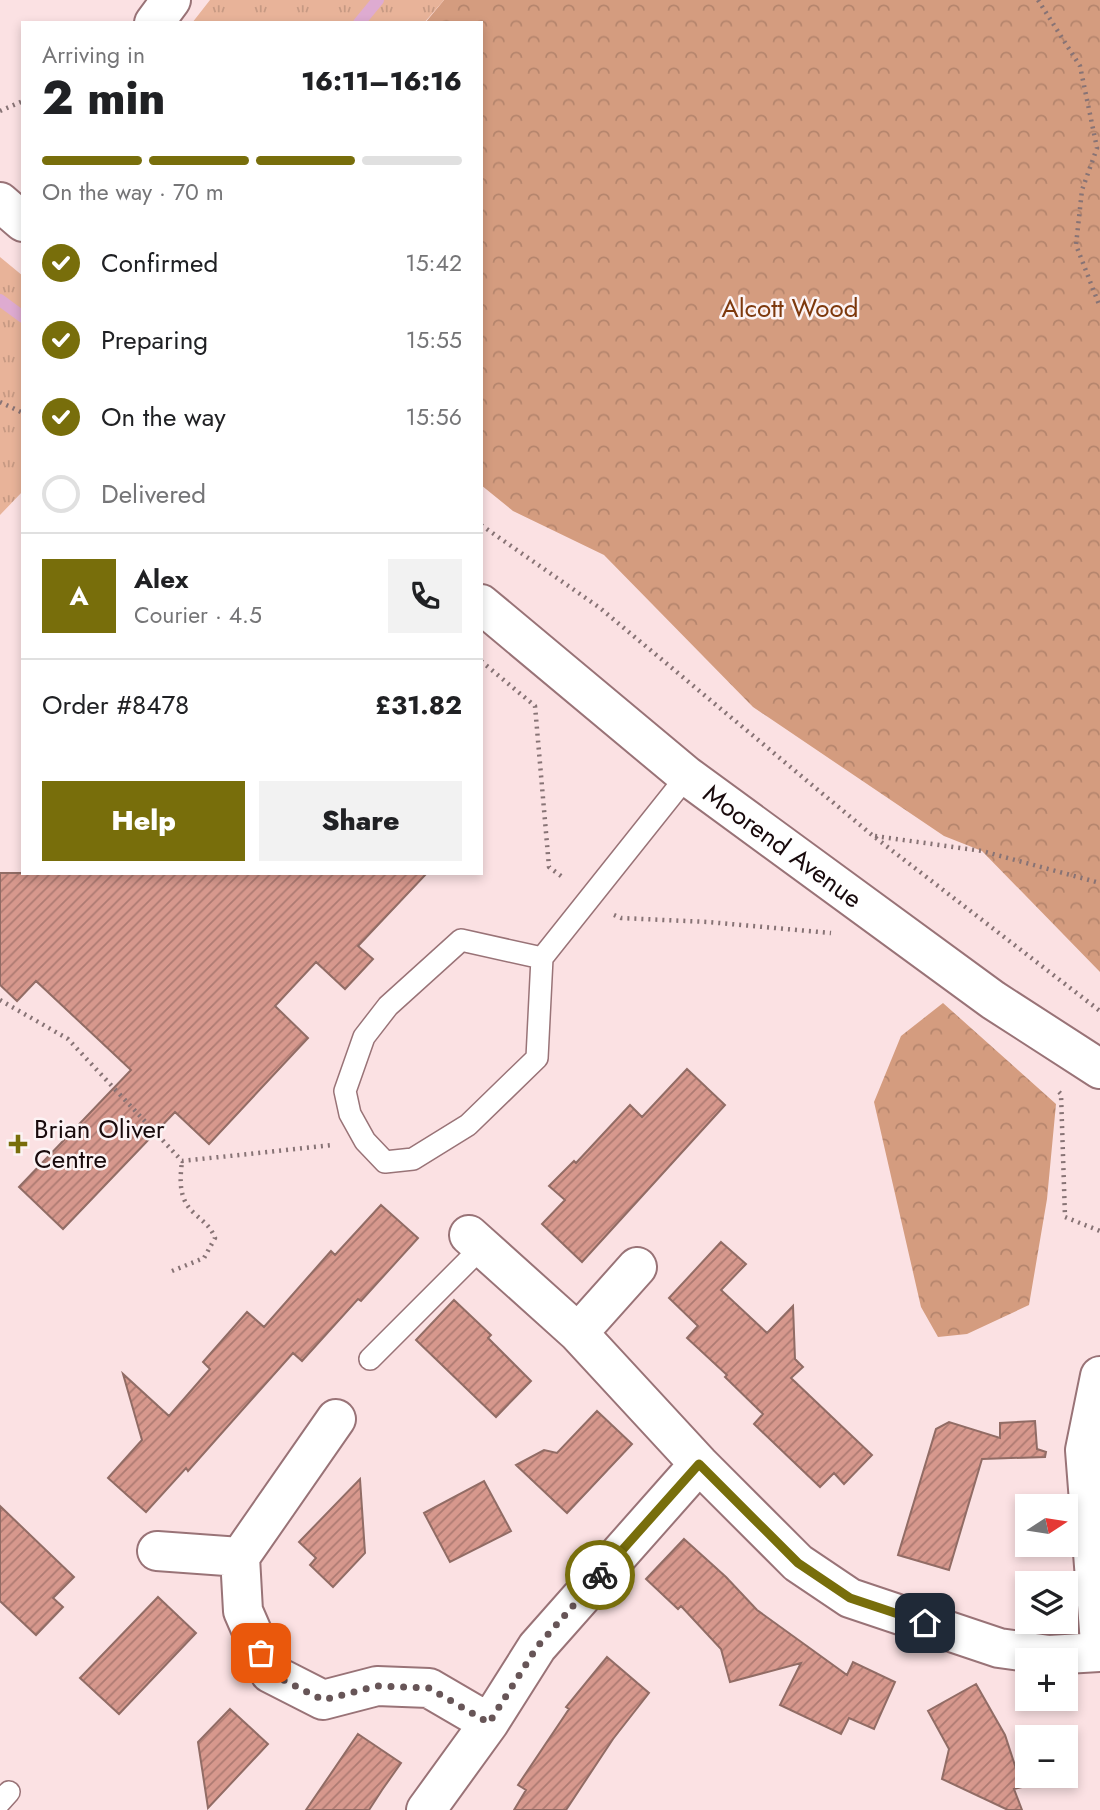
<!DOCTYPE html>
<meta charset="utf-8">
<style>
:root{--surface:#fff;--page:#f2f2f2;--text:#202124;--muted:#757577;--line:#e0e0e0;--accent:#786e0b}
body{margin:0;font-family:Jost,sans-serif;background:var(--page);color:var(--text);height:100vh;display:flex;flex-direction:column;font-size:26px;white-space:nowrap}
*{box-sizing:border-box;margin:0}
p{font-size:23px;color:var(--muted)}
.icon{flex:none;width:38px;height:38px;fill:none;stroke:currentColor;stroke-width:2;stroke-linecap:round;stroke-linejoin:round}
.map{position:relative;flex:1;overflow:hidden}
.side{position:absolute;left:21px;top:21px;width:462px;height:854px;display:flex;flex-direction:column;background:var(--surface);border-radius:0px;box-shadow:0 4px 10px #0003}
.side>*{flex:none}
.needle{width:46px;rotate:78deg}
.buttons{position:absolute;left:1015px;top:1494px;display:grid;gap:14px}
.buttons a{display:grid;place-items:center;width:63px;height:63px;border-radius:0px;background:var(--surface);box-shadow:0 4px 10px #0003;font-size:35px}
.pin{position:absolute;display:grid;place-items:center;width:60px;height:60px;color:#fff;margin:-30px;border-radius:14px;box-shadow:0 4px 10px #0006}
.courier{position:absolute;display:grid;place-items:center;width:70px;height:70px;margin:-35px;border:5px solid #786e0b;border-radius:50%;background:#fff;color:#222;box-shadow:0 2px 9px #0007}
.summary em{font-style:normal;font-weight:800}
.summary div{display:flex;flex-direction:column-reverse}
.summary{display:flex;align-items:center;justify-content:space-between;height:119px;padding:0 21px}
h1{font-size:46px;font-weight:800;line-height:52px}
.bar{display:grid;grid-template-columns:repeat(4,1fr);gap:10px 7px;align-content:center;height:84px;padding:0 21px}
.bar i{height:9px;border-radius:5px;background:var(--line)}
.bar .active{background:var(--accent)}
.bar p{grid-column:span 4}
.line{display:flex;align-items:center;gap:18px;padding:0 21px;border-top:2px solid var(--line)}
.line div{flex:1}
.round{display:grid;place-items:center;flex:none;width:74px;height:74px;border-radius:0px;background:var(--page)}
ol{padding:0 21px;list-style:none}
li{display:flex;align-items:center;gap:21px;height:77px}
li p{margin-inline-start:auto}
li .icon{padding:7px;border-radius:50%;background:var(--accent);color:#fff;stroke-width:4}
li:last-child{color:var(--muted)}
li i{width:38px;height:38px;border:4px solid var(--line);border-radius:50%}
.button{display:flex;gap:14px;margin-top:auto;padding:14px 21px}
.button a{flex:1;height:80px;border-radius:0px;background:var(--accent);color:#fff;font-size:28px;font-weight:800;line-height:80px;text-align:center}
.button a+a{background:var(--page);color:var(--text)}
.map>svg:first-child{display:block}
.forest{fill:url(#forest-crowns)}
.park{fill:url(#park-tufts)}
.lines{fill:none;stroke-linecap:round;stroke-linejoin:round}
.stream{stroke:#deabd1;stroke-width:12}
.building{fill:url(#building-hatch);stroke:#916c65;stroke-width:2}
.service-casing{stroke:#997377;stroke-width:24}
.minor-casing{stroke:#997377;stroke-width:42}
.tertiary-casing{stroke:#997377;stroke-width:42}
.path{stroke:#877375;stroke-width:4.5;stroke-dasharray:2 5;stroke-linecap:butt}
.service{stroke:#fff;stroke-width:21}
.minor{stroke:#fff;stroke-width:38}
.tertiary{stroke:#fff;stroke-width:38}
.done{stroke:#675557;stroke-width:7;stroke-dasharray:0 12.6}
.route{stroke:#786e0b;stroke-width:9}
.poi-dot{fill:#786e0b;stroke:#fcf3f4;stroke-width:2.5}
.labels{text-anchor:middle;stroke-width:5;stroke-linejoin:round;paint-order:stroke}
.park-label{font-size:26px;fill:#7d390d;stroke:#fcf3f4}
.street-label{font-size:26px;fill:#180a0c;stroke:#fcf3f4}
.poi-label{font-size:26px;fill:#180a0c;stroke:#fcf3f4;text-anchor:start}
</style>
<div class="map">
<svg width="1100" height="1810" viewBox="0 0 1100 1810">
<defs>
<pattern id="forest-crowns" width="20" height="18" patternUnits="userSpaceOnUse" patternTransform="scale(1.75)"><rect width="20" height="18" fill="#d49c7f"/><path d="M2 6a3 3 0 1 1 6 0M12 15a3 3 0 1 1 6 0" fill="none" stroke="#b5856d"/></pattern>
<pattern id="park-tufts" width="24" height="20" patternUnits="userSpaceOnUse" patternTransform="scale(1.75)"><rect width="24" height="20" fill="#e8b399"/><path d="M3 7l-1-3M5 7V3M7 7l1-3M15 17l-1-3M17 17v-4M19 17l1-3" fill="none" stroke="#c69983"/></pattern>
<pattern id="building-hatch" width="6" height="6" patternUnits="userSpaceOnUse" patternTransform="scale(1.75)"><rect width="6" height="6" fill="#d7988d"/><path d="M-1 1l2-2M0 6l6-6M5 7l2-2" fill="none" stroke="#ad7a72"/></pattern>
</defs>
<rect width="100%" height="100%" fill="#fbe1e3"/>
<path class="forest" d="M 444,0 L 1100,0 L 1100,972 L 982,851 L 944,836 L 753,707 L 604,555 L 513,511 L 481,485 L 481,23 L 425,23 Z
M 943,1003 L 1056,1104 L 1047,1199 L 1029,1305 L 967,1334 L 938,1337 L 921,1307 L 874,1102 L 901,1036 Z"/>
<path class="park" d="M 210,0 L 444,0 L 424,23 L 192,23 Z
M 0,257 L 23,276 L 23,491 L 0,515 Z"/>
<g class="lines">
<path class="stream" d="M 359,23 L 378,0
M 0,300 L 23,317"/>
</g>
<path class="building" d="M 0,873 L 427,873 L 358,946 L 373,959 L 345,989 L 316,962 L 275,1006 L 308,1038 L 209,1144 L 175,1112 L 63,1229 L 19,1187 L 131,1070 L 36,981 L 17,1001 L 0,985 Z
M 687,1069 L 725,1105 L 582,1262 L 542,1224 L 565,1200 L 549,1186 L 574,1161 L 576,1163 L 630,1105 L 642,1117 Z
M 381,1205 L 418,1238 L 361,1301 L 358,1299 L 302,1361 L 293,1353 L 188,1471 L 186,1468 L 146,1512 L 108,1478 L 142,1440 L 123,1374 L 169,1416 L 210,1369 L 203,1362 L 247,1312 L 264,1327 L 331,1251 L 335,1255 Z
M 721,1242 L 746,1264 L 721,1290 L 767,1333 L 793,1306 L 795,1359 L 803,1367 L 791,1378 L 872,1455 L 844,1484 L 834,1473 L 820,1487 L 754,1424 L 763,1414 L 725,1377 L 727,1375 L 687,1338 L 698,1326 L 669,1298 Z
M 454,1300 L 491,1335 L 488,1338 L 531,1381 L 496,1417 L 416,1340 Z
M 597,1411 L 632,1444 L 567,1513 L 516,1465 L 544,1450 L 557,1453 Z
M 1035,1421 L 1037,1449 L 1046,1452 L 1045,1457 L 982,1459 L 949,1570 L 898,1555 L 936,1429 L 949,1422 L 1000,1438 L 1000,1423 Z
M 360,1479 L 365,1553 L 333,1587 L 310,1565 L 316,1558 L 299,1542 Z
M 484,1481 L 511,1531 L 450,1562 L 424,1513 Z
M 0,1506 L 74,1577 L 53,1598 L 63,1607 L 36,1635 L 0,1601 Z
M 684,1539 L 726,1577 L 757,1610 L 847,1675 L 853,1662 L 895,1682 L 874,1729 L 849,1718 L 841,1734 L 780,1705 L 801,1663 L 730,1682 L 721,1649 L 681,1606 L 678,1609 L 646,1579 Z
M 158,1597 L 196,1633 L 119,1714 L 80,1678 Z
M 607,1657 L 649,1693 L 613,1739 L 566,1810 L 514,1810 L 526,1790 L 518,1785 L 569,1709 L 566,1707 Z
M 976,1684 L 1005,1735 L 1022,1787 L 1014,1789 L 1022,1810 L 1008,1810 L 942,1779 L 949,1749 L 928,1711 Z
M 230,1709 L 268,1744 L 208,1808 L 198,1742 Z
M 358,1734 L 401,1763 L 382,1790 L 369,1810 L 306,1810 Z"/>
<g class="lines">
<defs>
<path id="service" d="M 542,958 L 461,940 L 388,1006 L 364,1037 L 345,1091 L 350,1114 L 365,1141 L 385,1162 L 413,1159 L 468,1125 L 537,1058 L 542,958 L 687,776
M 370,1359 L 482,1247
M 0,1802 L 9,1792"/>
<path id="minor" d="M 154,23 L 171,0
M 469,1235 L 578,1333 L 699,1464 L 798,1563 L 850,1598 L 999,1648 L 1049,1655 L 1100,1652
M 578,1333 L 637,1267
M 1100,1376 L 1085,1450 L 1100,1643
M 336,1419 L 240,1557 L 243,1611 L 270,1673 L 323,1700 L 377,1686 L 429,1688 L 489,1723
M 157,1551 L 240,1557
M 426,1810 L 489,1723 L 537,1647 L 699,1464"/>
<g id="tertiary">
<path d="M 0,202 L 23,222"/>
<path id="s1" d="M 481,604 L 687,776 L 993,1000 L 1100,1069"/>
</g>
</defs>
<use href="#service" class="service-casing"/>
<use href="#minor" class="minor-casing"/>
<use href="#tertiary" class="tertiary-casing"/>
<path class="path" d="M 1038,0 L 1080,66 L 1097,148 L 1082,190 L 1076,245 L 1100,307
M 0,111 L 23,101
M 0,402 L 23,413
M 481,525 L 600,608 L 872,835 L 1100,1011
M 481,661 L 535,706 L 549,867 L 565,879
M 875,836 L 982,851 L 1100,883
M 614,915 L 621,918 L 708,922 L 831,933
M 0,1000 L 68,1039 L 182,1161 L 333,1145
M 1059,1092 L 1061,1094 L 1065,1217 L 1100,1231
M 172,1271 L 204,1258 L 215,1238 C 210,1225 203,1222 194,1213 C 178,1199 180,1179 182,1161"/>
<use href="#service" class="service"/>
<use href="#minor" class="minor"/>
<use href="#tertiary" class="tertiary"/>
</g>
<g class="lines">
<path class="done" d="M 261,1653 L 270,1673 L 323,1700 L 377,1686 L 429,1688 L 489,1723 L 537,1647 L 600,1575"/>
<path class="route" d="M 600,1575 L 699,1464 L 798,1563 L 850,1598 L 925,1623"/>
</g>
<path class="poi-dot" d="M14.5 1133.5h7v7h7v7h-7v7h-7v-7h-7v-7h7z"/>
<g class="labels">
<g class="park-label">
<text x="790" y="317">Alcott Wood</text>
</g>
<g class="street-label">
<text dy="9" stroke="none"><textPath href="#s1" startOffset="387">Moorend Avenue</textPath></text>
</g>
<g class="poi-label">
<text x="34" y="1138">Brian Oliver<tspan x="34" dy="30">Centre</tspan></text>
</g>
</g>
</svg>
<div class="buttons">
<a><svg class="needle" viewBox="-14 -14 28 28"><path d="M0-13l5 13h-10z" fill="#e53935"/><path d="M0 13l5-13h-10z" fill="#757577"/></svg></a>
<a><svg class="icon" aria-label="layers" viewBox="0 0 24 24"><path d="M12 4l9 5-9 5-9-5zM3 14l9 5 9-5"/></svg></a>
<a>+</a>
<a>−</a>
</div>
<div class="pin" style="left:261px;top:1653px;background:#ea580c"><svg class="icon" aria-label="bag" viewBox="0 0 24 24"><path d="M5 8h14l-1 12H6zM9 8a3 3 0 0 1 6 0"/></svg></div>
<div class="pin" style="left:925px;top:1623px;background:#1f2937"><svg class="icon" aria-label="home" viewBox="0 0 24 24"><path d="M3 11l9-7 9 7M6 9v11h12V9"/></svg></div>
<div class="courier" style="left:600px;top:1575px"><svg class="icon" aria-label="bike" viewBox="0 0 24 24"><circle cx="6" cy="16" r="4"/><circle cx="18" cy="16" r="4"/><path d="M6 16l4-8h5l3 8M10 8l3 8H6M13 5h3"/></svg></div>
<section class="side">
<div class="summary"><div><h1>2 min</h1><p>Arriving in</p></div><em>16:11–16:16</em></div>
<div class="bar"><i class="active"></i><i class="active"></i><i class="active"></i><i></i><p>On the way · 70 m</p></div>
<ol>
<li><svg class="icon" aria-label="check" viewBox="0 0 24 24"><path d="M5 12l5 5 9-10"/></svg>Confirmed<p>15:42</p></li>
<li><svg class="icon" aria-label="check" viewBox="0 0 24 24"><path d="M5 12l5 5 9-10"/></svg>Preparing<p>15:55</p></li>
<li><svg class="icon" aria-label="check" viewBox="0 0 24 24"><path d="M5 12l5 5 9-10"/></svg>On the way<p>15:56</p></li>
<li><i></i>Delivered</li>
</ol>
<div class="line" style="height:126px"><b class="round" style="background:var(--accent);color:#fff">A</b><div><b>Alex</b><p>Courier · 4.5</p></div><a class="round"><svg class="icon" aria-label="phone" viewBox="0 0 24 24"><path d="M5 4h4l2 5-3 2q2 4 5 5l2-3 5 2v4C11 20 4 13 5 4z"/></svg></a></div>
<div class="line" style="height:91px"><div>Order #8478</div><b>£31.82</b></div>
<div class="button"><a>Help</a><a>Share</a></div>
</section>
</div>
